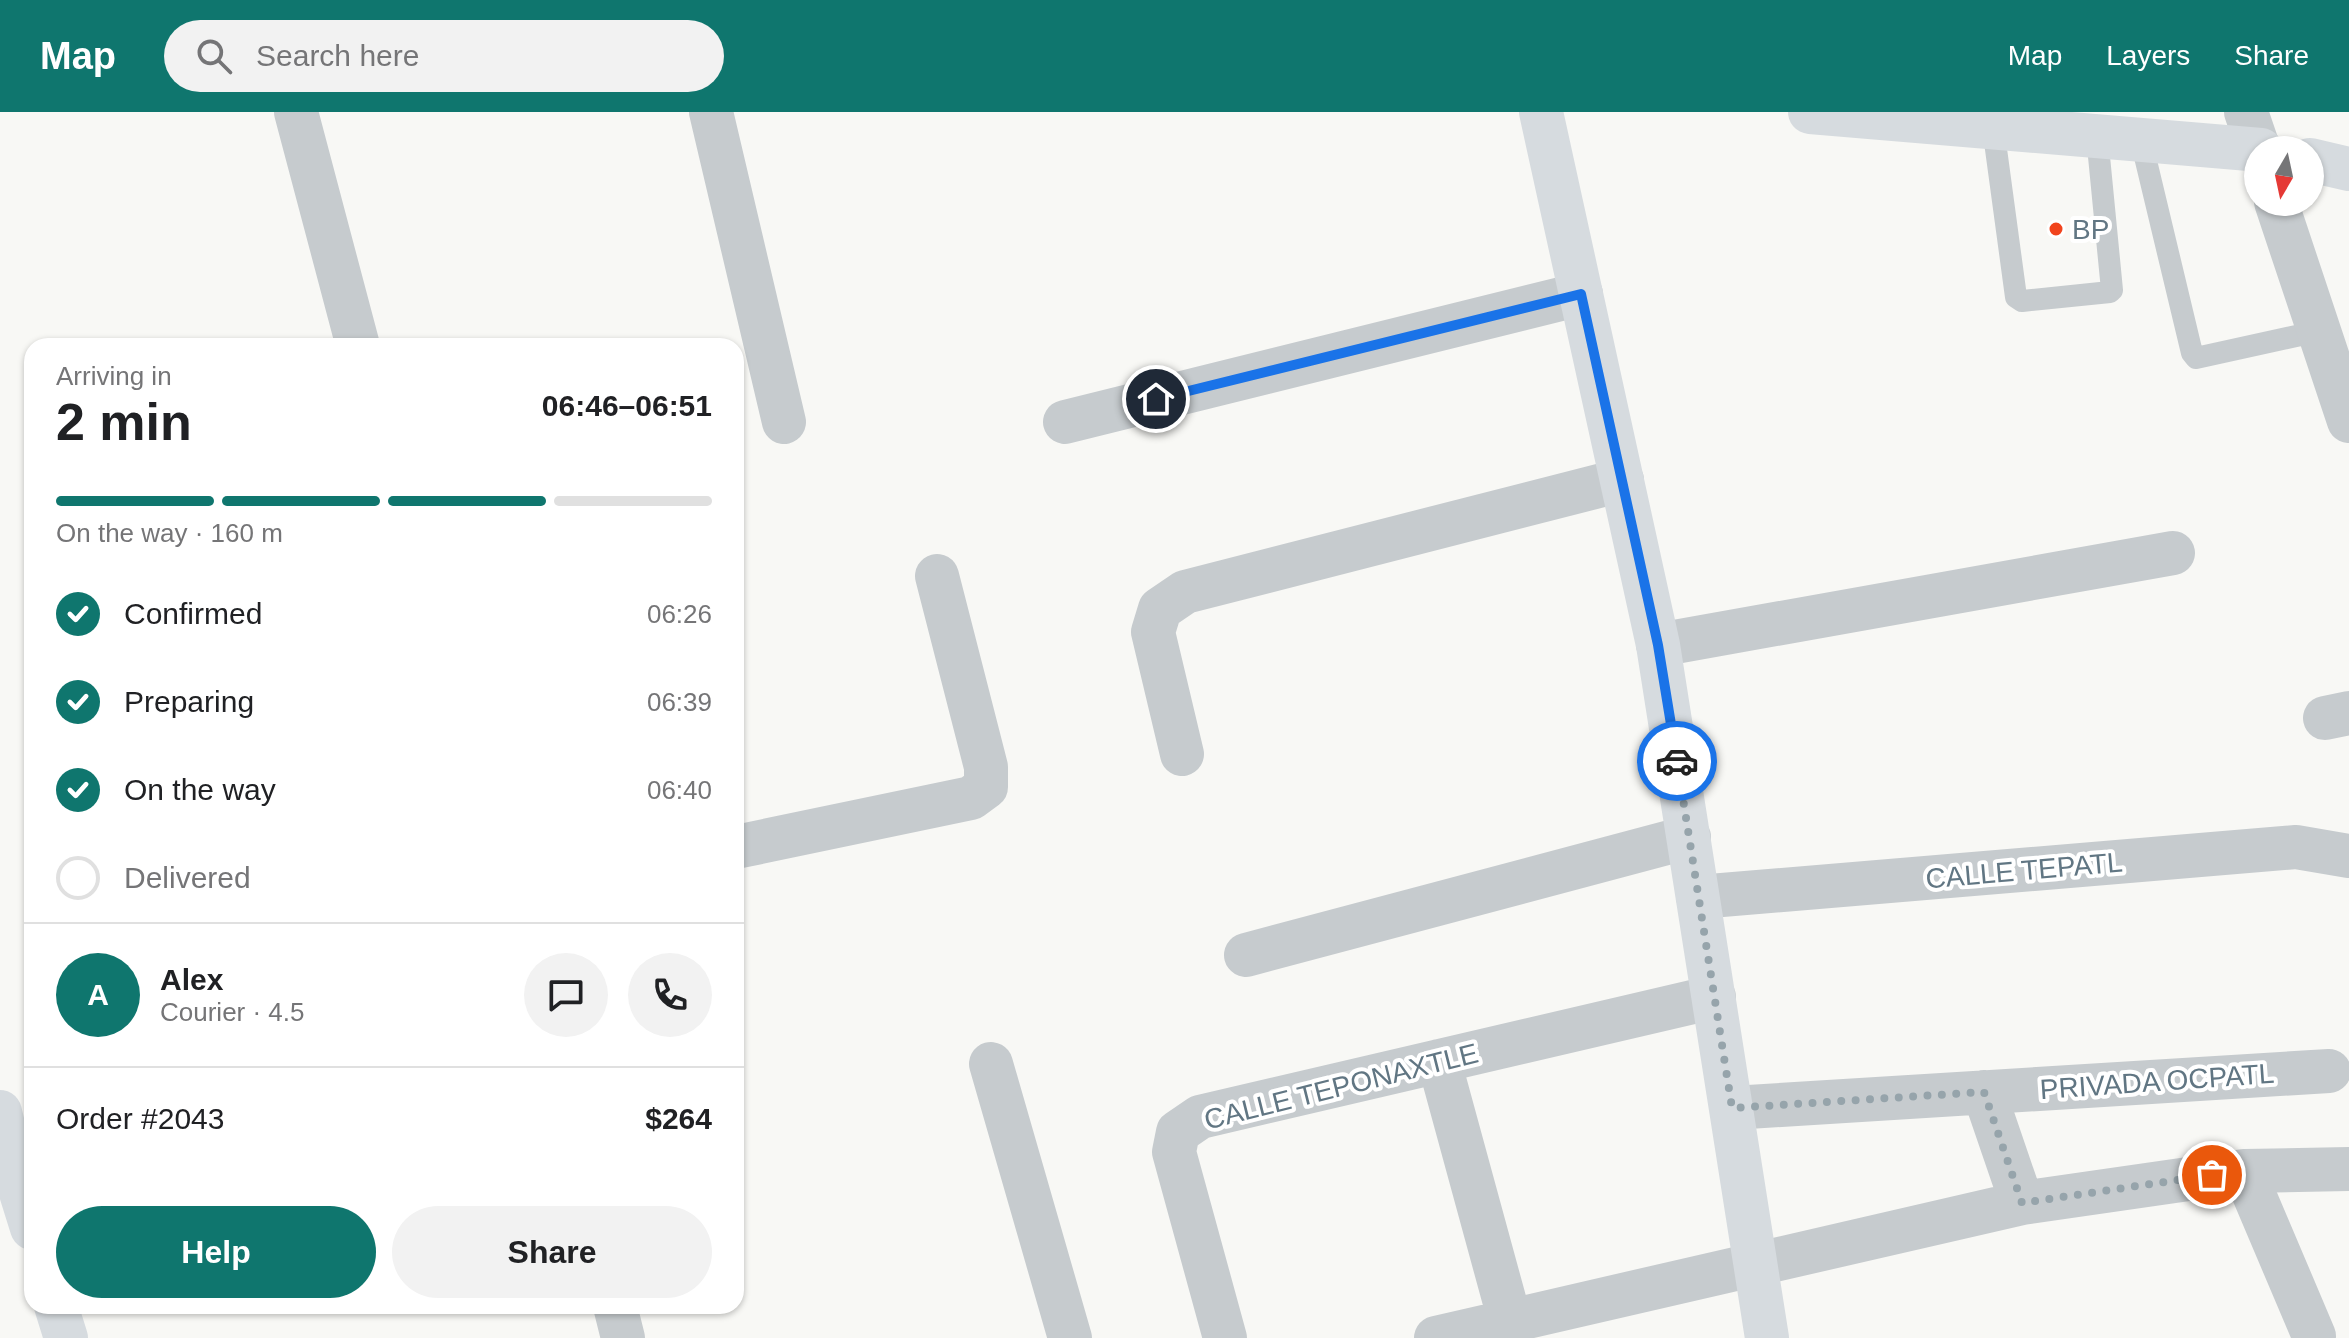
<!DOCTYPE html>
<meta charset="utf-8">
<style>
:root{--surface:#fff;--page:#f2f2f2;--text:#202124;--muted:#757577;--line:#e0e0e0;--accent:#0f766e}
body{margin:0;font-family:Arial,sans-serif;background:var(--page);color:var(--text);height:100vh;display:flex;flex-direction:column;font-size:30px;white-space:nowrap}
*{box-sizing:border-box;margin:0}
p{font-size:26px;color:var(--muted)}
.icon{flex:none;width:44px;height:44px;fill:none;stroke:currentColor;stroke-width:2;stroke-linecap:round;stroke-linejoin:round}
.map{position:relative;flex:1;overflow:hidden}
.drawer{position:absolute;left:24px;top:226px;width:720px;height:976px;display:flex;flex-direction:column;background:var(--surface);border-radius:24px;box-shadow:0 2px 6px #0004}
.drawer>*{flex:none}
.needle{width:52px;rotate:189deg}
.controls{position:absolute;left:2244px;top:24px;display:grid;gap:16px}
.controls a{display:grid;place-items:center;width:80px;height:80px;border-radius:50%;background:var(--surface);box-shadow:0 2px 6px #0004;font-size:40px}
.pin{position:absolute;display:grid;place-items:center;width:68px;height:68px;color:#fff;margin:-34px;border:4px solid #fff;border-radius:50%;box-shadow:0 2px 8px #0007}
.courier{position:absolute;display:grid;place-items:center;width:80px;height:80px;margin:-40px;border:6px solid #1a73e8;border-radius:50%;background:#fff;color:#222;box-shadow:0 2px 10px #0007}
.overview em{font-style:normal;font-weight:600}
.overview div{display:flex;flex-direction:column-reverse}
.overview{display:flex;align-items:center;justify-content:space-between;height:136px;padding:0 32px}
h1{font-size:52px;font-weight:600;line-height:60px}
.bar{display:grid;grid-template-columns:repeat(4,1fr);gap:12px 8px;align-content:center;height:96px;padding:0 32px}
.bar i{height:10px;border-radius:6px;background:var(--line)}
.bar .current{background:var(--accent)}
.bar p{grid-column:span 4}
.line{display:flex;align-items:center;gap:20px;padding:0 32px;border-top:2px solid var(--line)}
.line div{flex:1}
.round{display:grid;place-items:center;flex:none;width:84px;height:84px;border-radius:42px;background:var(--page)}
ol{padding:0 32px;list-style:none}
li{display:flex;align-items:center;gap:24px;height:88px}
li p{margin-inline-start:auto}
li .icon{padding:8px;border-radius:50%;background:var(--accent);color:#fff;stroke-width:4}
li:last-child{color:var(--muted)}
li i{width:44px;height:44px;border:4px solid var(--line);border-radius:50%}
.action{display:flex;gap:16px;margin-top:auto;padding:16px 32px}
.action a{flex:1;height:92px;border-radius:48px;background:var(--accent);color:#fff;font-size:32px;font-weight:600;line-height:92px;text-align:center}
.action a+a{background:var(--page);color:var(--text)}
header{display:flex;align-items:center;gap:48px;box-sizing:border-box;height:112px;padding:0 40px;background:var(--accent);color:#fff}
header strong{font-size:38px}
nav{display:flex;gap:44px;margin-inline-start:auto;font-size:28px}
.search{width:560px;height:72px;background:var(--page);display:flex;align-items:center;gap:20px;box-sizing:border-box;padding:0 28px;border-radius:44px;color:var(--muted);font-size:30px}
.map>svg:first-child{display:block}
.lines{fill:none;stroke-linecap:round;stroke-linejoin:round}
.lane{stroke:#c6cbce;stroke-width:22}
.street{stroke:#c6cbce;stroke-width:44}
.secondary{stroke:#d6dbdf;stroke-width:44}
.primary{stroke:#d6dbdf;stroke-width:44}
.done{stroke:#96a4ab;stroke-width:8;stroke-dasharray:0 14.4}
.route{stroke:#1a73e8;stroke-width:10}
.poi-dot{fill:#f1441d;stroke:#fff;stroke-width:3}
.labels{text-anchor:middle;stroke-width:8;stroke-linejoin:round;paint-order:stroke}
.poi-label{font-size:28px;fill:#617683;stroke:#fff;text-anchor:start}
.street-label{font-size:28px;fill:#617683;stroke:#fff}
</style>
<header>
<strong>Map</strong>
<div class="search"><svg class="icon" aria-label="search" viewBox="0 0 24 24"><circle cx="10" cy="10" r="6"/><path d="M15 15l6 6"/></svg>Search here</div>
<nav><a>Map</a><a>Layers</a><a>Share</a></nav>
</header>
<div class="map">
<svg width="2349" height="1226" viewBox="0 0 2349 1226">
<rect width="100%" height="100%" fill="#f8f8f5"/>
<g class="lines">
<path class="lane" d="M 1993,15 L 2016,185 L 2022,189 L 2110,180 L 2112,178 L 2097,24
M 2141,28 L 2192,241 L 2196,246 L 2319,219"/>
<path class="street" d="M 296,0 L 358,234
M 711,0 L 784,310
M 2246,0 L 2259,38
M 2276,90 L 2349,309
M 1065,310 L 1581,182
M 1658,533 L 2173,441
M 2325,606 L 2349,601
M 1182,642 L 1153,520 L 1160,497 L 1185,480 L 1622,368
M 736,735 L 971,686 L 986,675 L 986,655 L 937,464
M 1698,785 L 2296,735 L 2349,744
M 1246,843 L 1689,725
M 1439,949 L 1510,1209
M 991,952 L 1070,1226
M 1984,980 L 2022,1091
M 1732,996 L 2329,959
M 2244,1059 L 2314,1224
M 615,1194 L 623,1226
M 1225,1226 L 1174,1040 L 1178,1020 L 1200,1005 L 1714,885
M 1436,1226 L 2022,1091 L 2244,1059 L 2349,1057"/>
<path class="secondary" d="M 1541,0 L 1658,533 L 1767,1226
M 0,1000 L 13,1055 L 32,1116
M 56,1194 L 66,1226"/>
<path class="primary" d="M 1810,0 L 2261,38
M 2310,48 L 2349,57"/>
</g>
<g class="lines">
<path class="done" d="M 1677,649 L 1732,996 L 1984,980 L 2022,1091 L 2212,1063"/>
<path class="route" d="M 1156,287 L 1581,182 L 1658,533 L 1677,649"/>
</g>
<circle class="poi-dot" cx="2056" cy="117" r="8"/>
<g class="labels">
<g class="poi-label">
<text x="2072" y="127">BP</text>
</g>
<g class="street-label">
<text transform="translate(2024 758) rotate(-5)" y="10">CALLE TEPATL</text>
<text transform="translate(2157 969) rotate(-4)" y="10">PRIVADA OCPATL</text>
<text transform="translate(1341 974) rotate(-14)" y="10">CALLE TEPONAXTLE</text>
</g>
</g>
</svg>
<div class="controls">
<a><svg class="needle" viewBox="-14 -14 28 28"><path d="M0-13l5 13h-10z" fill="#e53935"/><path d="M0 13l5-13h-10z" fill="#757577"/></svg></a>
</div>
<div class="pin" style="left:2212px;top:1063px;background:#ea580c"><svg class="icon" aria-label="bag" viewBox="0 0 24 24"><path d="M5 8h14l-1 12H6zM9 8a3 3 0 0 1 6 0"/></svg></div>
<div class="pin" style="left:1156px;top:287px;background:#1f2937"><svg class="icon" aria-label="home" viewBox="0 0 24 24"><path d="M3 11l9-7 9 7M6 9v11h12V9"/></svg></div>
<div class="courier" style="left:1677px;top:649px"><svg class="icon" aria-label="car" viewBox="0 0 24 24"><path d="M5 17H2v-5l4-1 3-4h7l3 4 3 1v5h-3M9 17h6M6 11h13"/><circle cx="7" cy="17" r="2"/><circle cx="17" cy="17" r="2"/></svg></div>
<section class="drawer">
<div class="overview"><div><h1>2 min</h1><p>Arriving in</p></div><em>06:46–06:51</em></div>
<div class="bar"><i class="current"></i><i class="current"></i><i class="current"></i><i></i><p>On the way · 160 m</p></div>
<ol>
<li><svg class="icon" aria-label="check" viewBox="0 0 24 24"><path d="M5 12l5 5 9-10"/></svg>Confirmed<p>06:26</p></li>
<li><svg class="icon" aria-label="check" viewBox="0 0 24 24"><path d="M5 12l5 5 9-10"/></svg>Preparing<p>06:39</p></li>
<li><svg class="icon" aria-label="check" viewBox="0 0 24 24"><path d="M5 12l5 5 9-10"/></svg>On the way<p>06:40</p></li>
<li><i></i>Delivered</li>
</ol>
<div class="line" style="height:144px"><b class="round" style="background:var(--accent);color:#fff">A</b><div><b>Alex</b><p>Courier · 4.5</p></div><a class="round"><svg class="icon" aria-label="chat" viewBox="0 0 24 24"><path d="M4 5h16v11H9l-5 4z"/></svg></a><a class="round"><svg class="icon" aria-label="phone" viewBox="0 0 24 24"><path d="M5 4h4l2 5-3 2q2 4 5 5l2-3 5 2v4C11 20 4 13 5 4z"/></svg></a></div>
<div class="line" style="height:104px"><div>Order #2043</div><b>$264</b></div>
<div class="action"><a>Help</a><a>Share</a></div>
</section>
</div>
